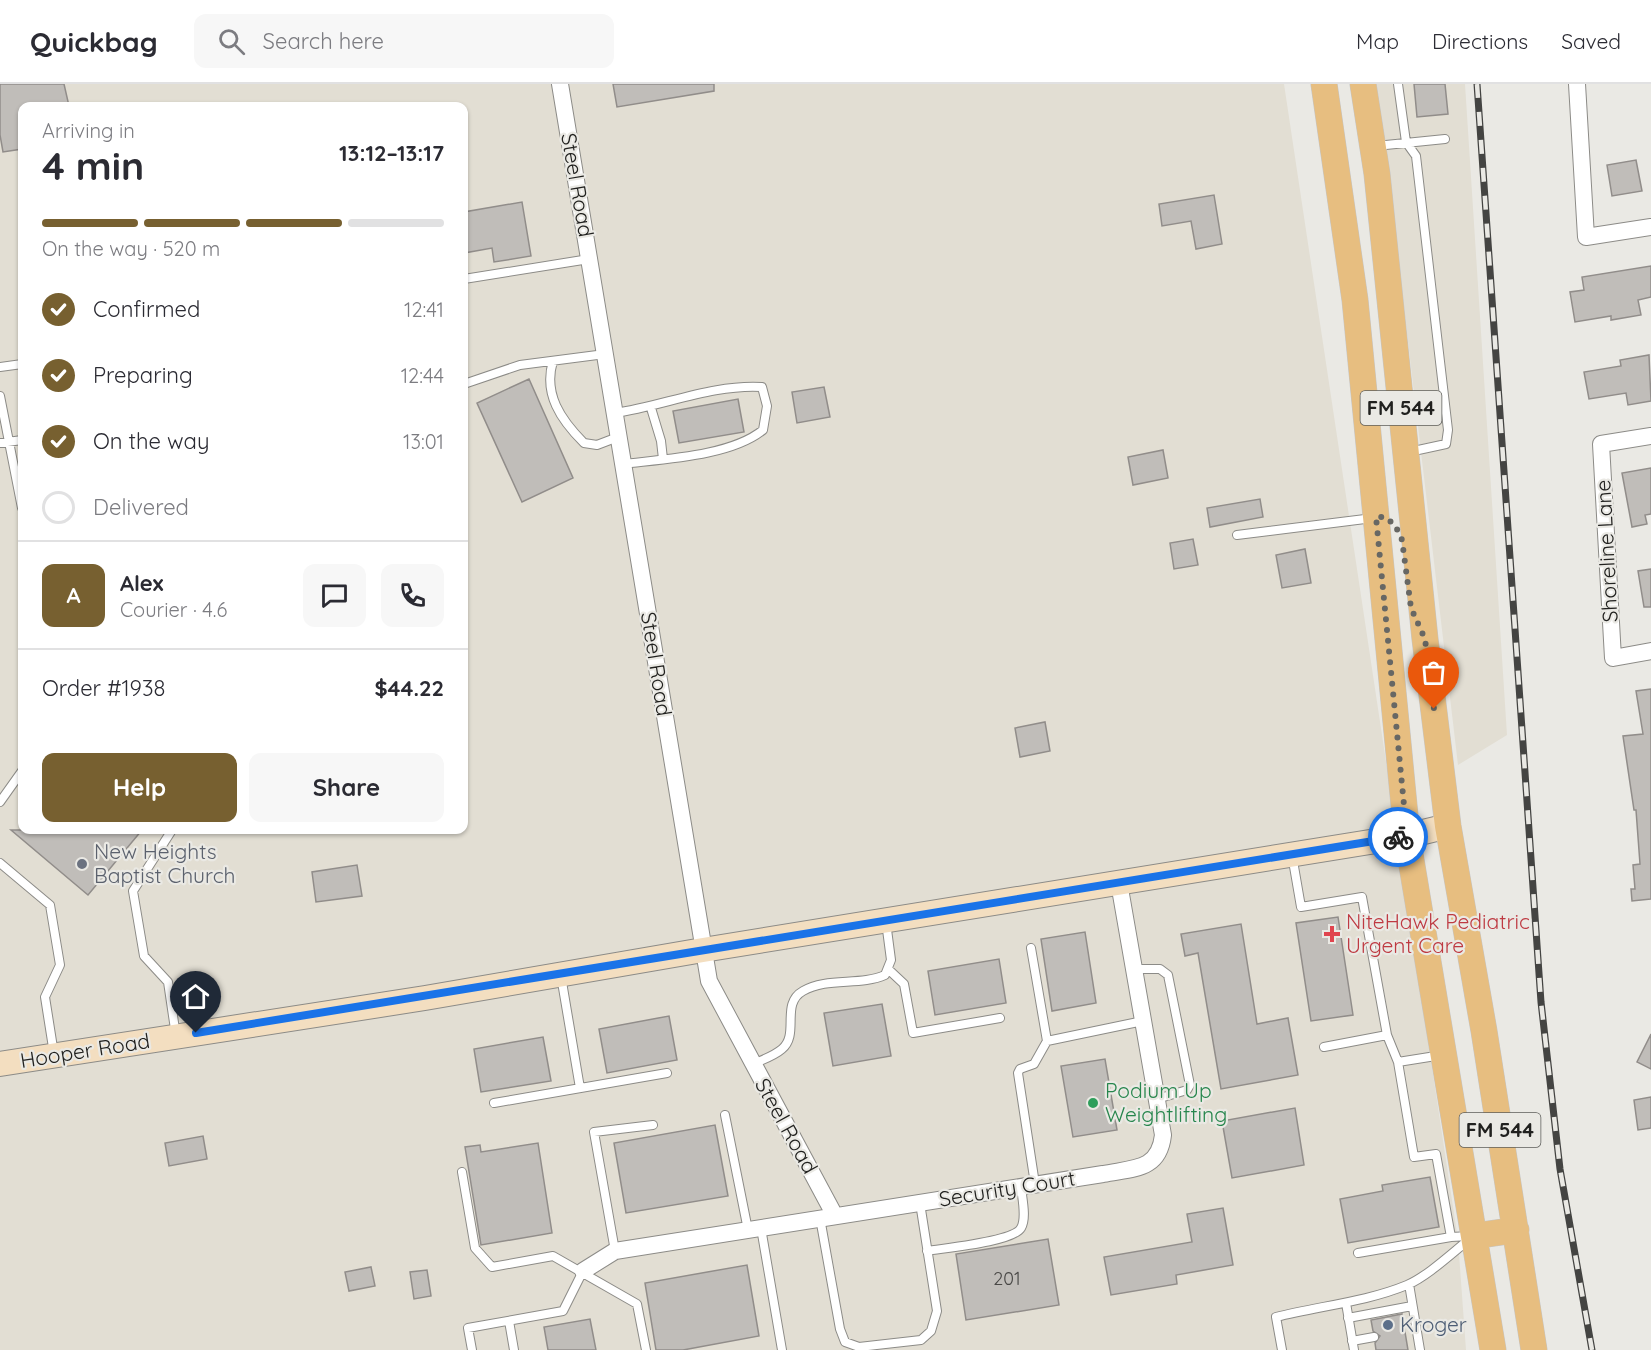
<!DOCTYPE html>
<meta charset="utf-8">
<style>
:root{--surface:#fff;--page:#f7f7f7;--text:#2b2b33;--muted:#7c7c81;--line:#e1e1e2;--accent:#776030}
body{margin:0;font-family:Quicksand,sans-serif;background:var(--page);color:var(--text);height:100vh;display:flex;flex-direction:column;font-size:22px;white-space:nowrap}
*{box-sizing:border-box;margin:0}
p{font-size:20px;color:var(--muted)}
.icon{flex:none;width:33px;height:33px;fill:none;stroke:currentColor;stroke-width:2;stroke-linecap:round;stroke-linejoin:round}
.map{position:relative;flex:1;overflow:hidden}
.details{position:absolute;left:18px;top:18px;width:450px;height:732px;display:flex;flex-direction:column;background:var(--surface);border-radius:12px;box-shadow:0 2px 4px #0004}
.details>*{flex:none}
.pin{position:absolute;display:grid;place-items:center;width:51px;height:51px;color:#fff;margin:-62px -26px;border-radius:50% 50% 50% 0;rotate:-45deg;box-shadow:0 0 6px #0007}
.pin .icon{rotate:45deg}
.courier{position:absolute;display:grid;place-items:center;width:60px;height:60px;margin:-30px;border:4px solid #1a73e8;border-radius:50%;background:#fff;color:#222;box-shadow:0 2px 8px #0007}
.headline em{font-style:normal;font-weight:700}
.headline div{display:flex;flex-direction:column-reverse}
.headline{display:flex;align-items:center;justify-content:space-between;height:102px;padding:0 24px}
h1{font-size:39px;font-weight:700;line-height:45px}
.bar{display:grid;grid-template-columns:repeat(4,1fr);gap:9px 6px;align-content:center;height:72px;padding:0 24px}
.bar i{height:8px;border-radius:4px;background:var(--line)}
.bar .on{background:var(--accent)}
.bar p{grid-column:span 4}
.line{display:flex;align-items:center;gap:15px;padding:0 24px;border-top:2px solid var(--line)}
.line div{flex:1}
.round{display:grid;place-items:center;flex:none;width:63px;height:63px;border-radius:12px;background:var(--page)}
ol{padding:0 24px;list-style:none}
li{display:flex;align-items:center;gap:18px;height:66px}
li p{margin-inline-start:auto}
li .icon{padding:6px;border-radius:50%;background:var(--accent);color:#fff;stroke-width:4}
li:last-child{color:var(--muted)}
li i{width:33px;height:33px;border:3px solid var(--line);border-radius:50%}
.cta{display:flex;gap:12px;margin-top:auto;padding:12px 24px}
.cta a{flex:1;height:69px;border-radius:12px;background:var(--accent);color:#fff;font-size:24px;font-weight:700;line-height:69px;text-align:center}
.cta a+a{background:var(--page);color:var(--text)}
header{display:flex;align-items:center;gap:36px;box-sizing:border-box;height:84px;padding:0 30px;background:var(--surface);border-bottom:2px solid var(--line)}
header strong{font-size:28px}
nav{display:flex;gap:33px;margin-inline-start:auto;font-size:21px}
.search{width:420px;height:54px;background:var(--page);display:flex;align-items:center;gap:15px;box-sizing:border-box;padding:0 21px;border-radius:12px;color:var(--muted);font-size:22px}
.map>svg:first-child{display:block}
.built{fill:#e2ded3;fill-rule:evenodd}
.building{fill:#c0bdb9;stroke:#918d8a;stroke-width:1.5}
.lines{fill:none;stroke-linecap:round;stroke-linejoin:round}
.lane-casing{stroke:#8c8b87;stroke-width:10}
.street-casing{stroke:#8c8b87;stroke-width:18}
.secondary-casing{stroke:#8c8b87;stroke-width:26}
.primary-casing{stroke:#c5c5c5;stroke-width:27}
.lane{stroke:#fff;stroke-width:8}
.street{stroke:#fff;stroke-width:16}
.secondary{stroke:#f3dec0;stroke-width:24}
.primary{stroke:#e7be80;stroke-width:26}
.rail-casing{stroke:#444442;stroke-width:7}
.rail{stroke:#eae9e4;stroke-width:4.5;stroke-dasharray:14;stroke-linecap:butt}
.done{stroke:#676764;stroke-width:6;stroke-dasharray:0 10.8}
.route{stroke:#1a73e8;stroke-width:8}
.worship-dot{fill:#6b7280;stroke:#eae9e4;stroke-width:2}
.health-dot{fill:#e0444e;stroke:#eae9e4;stroke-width:2}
.leisure-dot{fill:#2e9e5b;stroke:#eae9e4;stroke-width:2}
.service-dot{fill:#5c6f8a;stroke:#eae9e4;stroke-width:2}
.labels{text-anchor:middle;stroke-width:4.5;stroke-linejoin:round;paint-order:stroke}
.number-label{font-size:18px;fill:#494846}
.shield{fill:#eae9e4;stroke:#5d5d5a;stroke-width:1.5}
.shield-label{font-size:20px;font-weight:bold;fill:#21211f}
.street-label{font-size:21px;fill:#21211f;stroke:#eae9e4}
.worship-label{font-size:21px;fill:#5b616d;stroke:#eae9e4;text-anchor:start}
.health-label{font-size:21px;fill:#be3a42;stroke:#eae9e4;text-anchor:start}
.leisure-label{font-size:21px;fill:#27864d;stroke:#eae9e4;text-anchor:start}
.service-label{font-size:21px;fill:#4e5e75;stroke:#eae9e4;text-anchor:start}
</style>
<header>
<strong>Quickbag</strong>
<div class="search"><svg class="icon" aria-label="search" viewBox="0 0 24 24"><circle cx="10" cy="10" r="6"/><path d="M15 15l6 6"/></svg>Search here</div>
<nav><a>Map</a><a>Directions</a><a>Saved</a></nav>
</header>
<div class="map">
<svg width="1651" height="1266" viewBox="0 0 1651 1266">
<rect width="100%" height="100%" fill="#eae9e4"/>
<path class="built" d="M 0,0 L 1284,0 L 1458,1156 L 1466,1266 L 0,1266 ZM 22,22 L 464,22 L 464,746 L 22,746 Z
M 1375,0 L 1465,0 L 1507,651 L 1458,681 L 1385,63 Z"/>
<path class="building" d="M 0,0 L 64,0 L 69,22 L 22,22 L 22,65 L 3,68 L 0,51 Z
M 613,0 L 714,0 L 714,7 L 617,23 Z
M 1414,0 L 1445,0 L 1448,30 L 1417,33 Z
M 1636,76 L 1642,107 L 1612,112 L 1607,81 Z
M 1214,111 L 1222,160 L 1196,165 L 1191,137 L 1162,142 L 1159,120 Z
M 522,118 L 531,172 L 494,178 L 492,164 L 464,169 L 464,128 Z
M 1651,182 L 1651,213 L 1638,216 L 1641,231 L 1611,236 L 1611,232 L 1575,238 L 1570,208 L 1584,206 L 1582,193 Z
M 1649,271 L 1651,317 L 1628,321 L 1626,309 L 1589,315 L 1584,288 L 1621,282 L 1620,276 Z
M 529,295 L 573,394 L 522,418 L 477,319 Z
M 824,303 L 830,333 L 797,339 L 792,308 Z
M 738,315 L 744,348 L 679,359 L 673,327 Z
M 1163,366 L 1168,394 L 1133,401 L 1128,373 Z
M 1651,384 L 1651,430 L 1645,431 L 1647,440 L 1632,443 L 1622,389 Z
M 1260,415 L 1263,433 L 1210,443 L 1207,424 Z
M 1193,455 L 1198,481 L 1174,485 L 1170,459 Z
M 1305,465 L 1311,499 L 1282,504 L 1276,471 Z
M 1651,485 L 1651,523 L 1644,523 L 1638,487 Z
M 1651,605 L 1651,815 L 1632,817 L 1631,805 L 1635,805 L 1633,781 L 1640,780 L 1636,726 L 1634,726 L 1623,652 L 1643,650 L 1636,607 Z
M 1045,638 L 1050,667 L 1020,673 L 1015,644 Z
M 11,746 L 142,746 L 88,811 Z
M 357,781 L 362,812 L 316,818 L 312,788 Z
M 1338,833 L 1353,931 L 1311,937 L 1296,839 Z
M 1241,840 L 1257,940 L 1288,934 L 1298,991 L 1221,1005 L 1198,869 L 1185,872 L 1181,850 Z
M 1085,848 L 1096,919 L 1052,927 L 1041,855 Z
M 999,875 L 1006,919 L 935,931 L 928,887 Z
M 882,920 L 891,972 L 833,982 L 824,929 Z
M 669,932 L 677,976 L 607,989 L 599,945 Z
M 1651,950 L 1651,985 L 1637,978 Z
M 543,953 L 551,997 L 481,1008 L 474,965 Z
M 1105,975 L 1117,1046 L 1073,1053 L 1061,982 Z
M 1651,1013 L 1651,1044 L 1638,1046 L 1634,1016 Z
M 1295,1024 L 1304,1081 L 1232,1094 L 1222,1037 Z
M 715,1041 L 728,1112 L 626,1129 L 614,1059 Z
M 203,1052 L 207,1075 L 169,1082 L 165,1059 Z
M 538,1059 L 552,1149 L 481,1161 L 465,1063 L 480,1061 L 481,1068 Z
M 1430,1093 L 1439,1143 L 1348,1159 L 1340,1115 L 1383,1107 L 1382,1101 Z
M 1223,1124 L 1233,1181 L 1176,1191 L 1177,1200 L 1111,1211 L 1104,1173 L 1192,1158 L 1187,1130 Z
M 1048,1155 L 1059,1221 L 966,1236 L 956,1170 Z
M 747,1181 L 759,1252 L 683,1266 L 656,1266 L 645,1199 Z
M 371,1183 L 375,1202 L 349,1207 L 345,1188 Z
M 427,1186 L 431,1212 L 414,1215 L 410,1188 Z
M 1402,1230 L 1408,1266 L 1376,1266 L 1375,1259 L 1380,1252 L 1373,1247 L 1371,1236 Z
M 590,1235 L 596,1266 L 548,1266 L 544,1243 Z"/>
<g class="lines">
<defs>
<path id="lane" d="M 1398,0 L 1406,58 L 1416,72 L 1448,346 L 1446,360 L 1409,368
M 1376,62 L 1445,55
M 464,195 L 589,175
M 553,277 C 543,310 561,336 584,359 L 597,361 L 618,353
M 0,283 L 22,280
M 464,300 L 520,281 L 605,270
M 0,312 L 22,424
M 651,324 L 661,357 L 663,375
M 615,329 C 663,322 713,300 762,303 L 767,322 L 763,346 C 731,372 665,375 623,380
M 0,359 L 22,356
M 1237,451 L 1373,434
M 0,718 L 22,687
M 172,746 L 133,807 L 144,872 L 168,898 L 176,952
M 1292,771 L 1301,823 L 1362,813 L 1387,951 L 1398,978 L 1414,1073 L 1436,1070 L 1451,1153
M 0,779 L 50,821 L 60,881 L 45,913 L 54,970
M 1031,864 L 1047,957
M 888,885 L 904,900 L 913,949 L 1000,934
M 1134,885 L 1160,885 L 1168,891 L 1190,1001 L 1187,1006 L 1157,1015
M 561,892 L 580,1004
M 1324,963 L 1387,951
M 1398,978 L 1442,971
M 753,980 C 762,976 774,972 782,965 C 800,950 780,920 803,907 C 827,893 860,902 885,891 L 891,876 L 886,838
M 494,1019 L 667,989
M 725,1031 L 748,1146
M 462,1088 L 475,1164 L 492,1183 L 553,1172 L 637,1220 L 646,1266
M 1035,1100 L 1018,989 L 1020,985 L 1034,980 L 1047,957 L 1143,937
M 820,1134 L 840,1245 L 845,1258 L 859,1263 L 921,1256 L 931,1247 L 937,1227 L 920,1119
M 761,1144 L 782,1266
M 615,1167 L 594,1048 L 653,1041
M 927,1167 C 944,1164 1013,1158 1021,1144 C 1027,1134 1022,1114 1021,1103
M 1358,1169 L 1451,1153 L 1470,1152
M 1409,1200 L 1420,1266
M 1346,1219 L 1354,1266
M 1348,1234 L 1412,1222
M 509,1237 L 514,1266
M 1352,1257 L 1374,1253
M 472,1266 L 468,1244 L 563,1227 L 583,1187
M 1282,1266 L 1276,1233 C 1319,1222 1366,1218 1407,1201 C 1428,1192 1453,1168 1471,1154"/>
<path id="street" d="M 560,0 L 709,897 L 835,1132
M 1577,0 L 1586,153 L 1651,143
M 1651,352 L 1601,360 L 1613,574 L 1651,567
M 583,1187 L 615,1167 L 1103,1090 C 1133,1084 1159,1087 1163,1051 L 1119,799"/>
<path id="secondary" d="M 0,980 L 425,914 L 703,866 L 1407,752 L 1448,742"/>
<path id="primary" d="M 1324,0 L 1355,216 L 1407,752 L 1493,1266
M 1363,0 L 1377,90 L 1425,555 L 1448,742 L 1484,947 L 1534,1266
M 1474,1152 L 1516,1146"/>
</defs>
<use href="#lane" class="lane-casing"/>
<use href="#street" class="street-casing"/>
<use href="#secondary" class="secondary-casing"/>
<use href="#primary" class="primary-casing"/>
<use href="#lane" class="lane"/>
<use href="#street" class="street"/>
<use href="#secondary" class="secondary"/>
<use href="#primary" class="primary"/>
<defs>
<path id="rail" d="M 1477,0 L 1541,918 L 1560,1085 L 1592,1266"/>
</defs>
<use href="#rail" class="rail-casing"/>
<use href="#rail" class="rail"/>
</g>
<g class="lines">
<path class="done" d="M 1398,753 L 1407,752 L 1376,433 L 1385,433 L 1395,441 L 1402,456 L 1411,524 L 1425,555 L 1434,625"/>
<path class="route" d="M 196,949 L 1398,753"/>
</g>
<circle class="worship-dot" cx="82" cy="780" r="6"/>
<path class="health-dot" d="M1329 841h6v6h6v6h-6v6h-6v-6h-6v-6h6z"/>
<circle class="leisure-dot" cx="1093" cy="1019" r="6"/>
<circle class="service-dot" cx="1388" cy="1241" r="6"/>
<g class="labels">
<g class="number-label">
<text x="1007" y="1201">201</text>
</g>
<g class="shield">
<rect x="1360.5" y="307" width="81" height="34" rx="4.5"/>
<rect x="1459.5" y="1029" width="81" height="34" rx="4.5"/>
</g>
<g class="shield-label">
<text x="1401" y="331">FM 544</text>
<text x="1500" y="1053">FM 544</text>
</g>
<g class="street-label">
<text transform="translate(577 101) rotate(80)" y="7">Steel Road</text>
<text transform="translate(1607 467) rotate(-93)" y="7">Shoreline Lane</text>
<text transform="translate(656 580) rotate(81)" y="7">Steel Road</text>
<text transform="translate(85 967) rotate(-9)" y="7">Hooper Road</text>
<text transform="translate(786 1042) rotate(61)" y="7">Steel Road</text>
<text transform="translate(1007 1105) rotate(-9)" y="7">Security Court</text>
</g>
<g class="worship-label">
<text x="94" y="775">New Heights<tspan x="94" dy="24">Baptist Church</tspan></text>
</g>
<g class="health-label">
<text x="1346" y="845">NiteHawk Pediatric<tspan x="1346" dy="24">Urgent Care</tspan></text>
</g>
<g class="leisure-label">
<text x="1105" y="1014">Podium Up<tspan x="1105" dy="24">Weightlifting</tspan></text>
</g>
<g class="service-label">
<text x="1400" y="1248">Kroger</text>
</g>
</g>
</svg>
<div class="pin" style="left:1434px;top:625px;background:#ea580c"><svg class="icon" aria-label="bag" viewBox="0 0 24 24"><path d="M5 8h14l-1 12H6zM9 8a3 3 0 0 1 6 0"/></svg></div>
<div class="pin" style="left:196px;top:949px;background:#1f2937"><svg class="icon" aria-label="home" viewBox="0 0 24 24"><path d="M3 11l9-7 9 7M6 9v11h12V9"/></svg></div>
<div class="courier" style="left:1398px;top:753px"><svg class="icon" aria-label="bike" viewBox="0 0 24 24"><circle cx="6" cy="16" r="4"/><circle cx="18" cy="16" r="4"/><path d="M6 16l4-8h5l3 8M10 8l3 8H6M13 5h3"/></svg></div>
<section class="details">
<div class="headline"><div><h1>4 min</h1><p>Arriving in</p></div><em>13:12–13:17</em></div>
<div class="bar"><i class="on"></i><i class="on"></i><i class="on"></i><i></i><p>On the way · 520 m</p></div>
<ol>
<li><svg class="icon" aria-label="check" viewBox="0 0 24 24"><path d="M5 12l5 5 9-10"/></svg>Confirmed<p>12:41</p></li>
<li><svg class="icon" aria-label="check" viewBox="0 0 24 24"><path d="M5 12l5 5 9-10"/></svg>Preparing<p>12:44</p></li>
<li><svg class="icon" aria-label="check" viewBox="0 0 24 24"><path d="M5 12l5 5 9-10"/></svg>On the way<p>13:01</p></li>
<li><i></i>Delivered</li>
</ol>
<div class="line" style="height:108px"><b class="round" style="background:var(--accent);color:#fff">A</b><div><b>Alex</b><p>Courier · 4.6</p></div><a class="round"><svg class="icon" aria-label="chat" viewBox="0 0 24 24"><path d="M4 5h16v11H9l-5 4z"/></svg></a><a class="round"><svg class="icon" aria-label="phone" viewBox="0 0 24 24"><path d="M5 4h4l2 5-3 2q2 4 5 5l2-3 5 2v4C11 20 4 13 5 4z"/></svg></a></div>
<div class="line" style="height:78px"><div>Order #1938</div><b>$44.22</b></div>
<div class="cta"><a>Help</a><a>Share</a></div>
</section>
</div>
